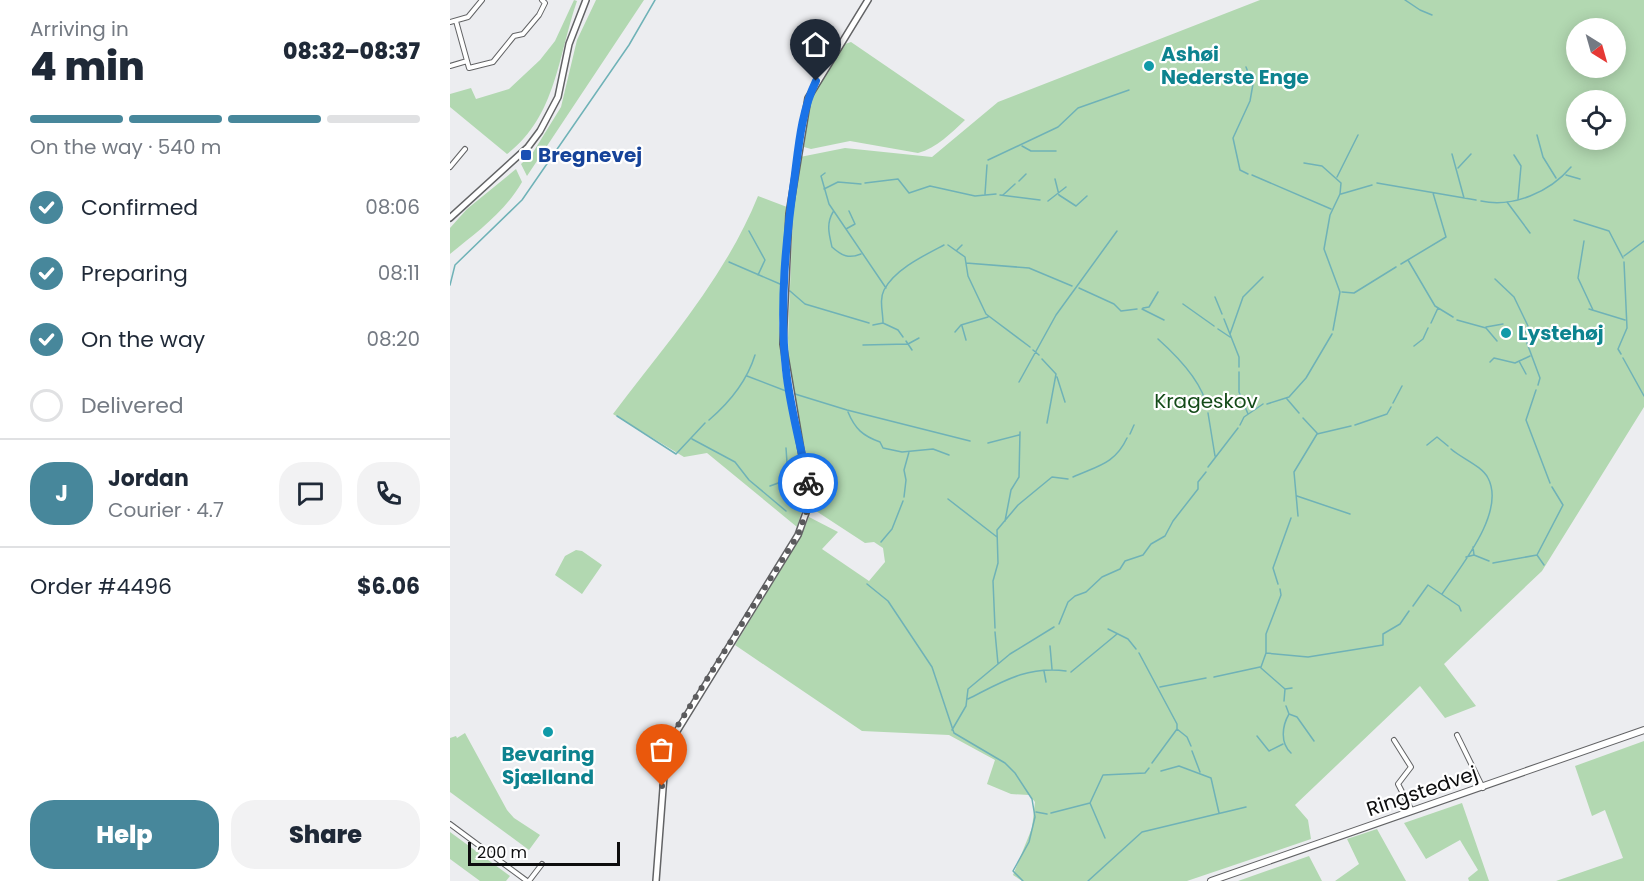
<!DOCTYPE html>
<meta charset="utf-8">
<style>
:root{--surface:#fff;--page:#f2f2f3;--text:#1f2937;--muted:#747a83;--line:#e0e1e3;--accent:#47879b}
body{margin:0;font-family:Poppins,sans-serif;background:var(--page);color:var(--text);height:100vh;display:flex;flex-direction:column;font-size:22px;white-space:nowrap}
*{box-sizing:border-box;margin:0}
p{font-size:20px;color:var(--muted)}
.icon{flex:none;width:33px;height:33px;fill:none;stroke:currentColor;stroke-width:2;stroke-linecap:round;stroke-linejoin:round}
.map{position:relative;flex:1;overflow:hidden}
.drawer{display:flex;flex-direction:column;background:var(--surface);width:450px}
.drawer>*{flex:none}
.needle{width:39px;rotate:143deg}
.controls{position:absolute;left:1116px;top:18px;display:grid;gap:12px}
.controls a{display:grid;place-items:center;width:60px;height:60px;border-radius:50%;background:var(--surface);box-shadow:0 3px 15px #0003;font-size:30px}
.scale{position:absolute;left:18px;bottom:15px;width:152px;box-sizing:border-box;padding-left:6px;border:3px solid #0d0d0e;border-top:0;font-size:16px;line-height:21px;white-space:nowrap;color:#0d0d0e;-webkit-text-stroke:4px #fff;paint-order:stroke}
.pin{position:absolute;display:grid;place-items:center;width:51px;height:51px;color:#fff;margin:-62px -26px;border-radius:50% 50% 50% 0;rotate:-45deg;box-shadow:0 0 6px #0007}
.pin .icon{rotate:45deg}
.courier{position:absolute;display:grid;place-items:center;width:60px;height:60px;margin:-30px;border:4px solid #1a73e8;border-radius:50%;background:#fff;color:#222;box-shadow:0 2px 8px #0007}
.overview em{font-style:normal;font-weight:800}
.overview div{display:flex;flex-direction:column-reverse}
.overview{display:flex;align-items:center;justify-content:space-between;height:102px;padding:0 30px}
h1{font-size:39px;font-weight:800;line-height:45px}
.bar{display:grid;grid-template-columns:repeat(4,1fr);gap:9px 6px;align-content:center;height:72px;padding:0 30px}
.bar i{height:8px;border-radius:4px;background:var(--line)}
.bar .active{background:var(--accent)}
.bar p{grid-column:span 4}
.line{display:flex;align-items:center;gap:15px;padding:0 30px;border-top:2px solid var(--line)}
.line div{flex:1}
.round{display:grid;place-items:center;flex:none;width:63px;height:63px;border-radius:24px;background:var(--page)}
ol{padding:0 30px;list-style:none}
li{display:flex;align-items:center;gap:18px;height:66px}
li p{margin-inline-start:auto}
li .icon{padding:6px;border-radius:50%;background:var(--accent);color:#fff;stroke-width:4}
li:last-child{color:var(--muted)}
li i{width:33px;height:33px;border:3px solid var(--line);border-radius:50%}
.action{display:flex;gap:12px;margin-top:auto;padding:12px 30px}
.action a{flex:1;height:69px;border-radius:24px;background:var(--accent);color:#fff;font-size:24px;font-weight:800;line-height:69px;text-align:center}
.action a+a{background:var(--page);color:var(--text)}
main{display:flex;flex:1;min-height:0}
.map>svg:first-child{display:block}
.green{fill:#b2d8b1;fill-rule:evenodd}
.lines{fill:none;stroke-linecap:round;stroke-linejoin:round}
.stream{stroke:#6fb2b7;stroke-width:1.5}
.minor-casing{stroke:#626365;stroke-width:6}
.tertiary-casing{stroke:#626365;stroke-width:8}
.secondary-casing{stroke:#626365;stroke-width:8}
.minor{stroke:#fff;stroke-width:4}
.tertiary{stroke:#fff;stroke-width:5}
.secondary{stroke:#fff;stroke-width:6}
.done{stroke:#5b5b5d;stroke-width:6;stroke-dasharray:0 10.8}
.route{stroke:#1a73e8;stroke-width:8}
.culture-dot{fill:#0f9aa8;stroke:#fff;stroke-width:2}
.transit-dot{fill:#1a4fb4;stroke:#fff;stroke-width:2}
.labels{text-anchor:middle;stroke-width:4.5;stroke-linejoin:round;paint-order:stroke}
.culture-label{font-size:20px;font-weight:bold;fill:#0d838f;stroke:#fff;text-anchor:start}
.transit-label{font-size:20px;font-weight:bold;fill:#164399;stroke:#fff;text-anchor:start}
.park-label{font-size:20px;fill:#134a17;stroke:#fff}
.street-label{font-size:20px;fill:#0d0d0e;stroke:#fff}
</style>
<main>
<section class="drawer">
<div class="overview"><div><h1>4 min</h1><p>Arriving in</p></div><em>08:32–08:37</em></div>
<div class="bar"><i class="active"></i><i class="active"></i><i class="active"></i><i></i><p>On the way · 540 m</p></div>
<ol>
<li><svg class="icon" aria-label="check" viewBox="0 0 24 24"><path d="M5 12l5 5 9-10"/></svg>Confirmed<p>08:06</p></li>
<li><svg class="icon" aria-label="check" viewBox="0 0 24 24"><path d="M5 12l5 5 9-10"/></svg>Preparing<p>08:11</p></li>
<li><svg class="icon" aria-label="check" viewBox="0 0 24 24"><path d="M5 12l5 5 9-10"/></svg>On the way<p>08:20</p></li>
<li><i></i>Delivered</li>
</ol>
<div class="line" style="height:108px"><b class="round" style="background:var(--accent);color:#fff">J</b><div><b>Jordan</b><p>Courier · 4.7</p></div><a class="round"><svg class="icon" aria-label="chat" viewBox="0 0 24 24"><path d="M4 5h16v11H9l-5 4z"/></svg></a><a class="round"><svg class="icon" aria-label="phone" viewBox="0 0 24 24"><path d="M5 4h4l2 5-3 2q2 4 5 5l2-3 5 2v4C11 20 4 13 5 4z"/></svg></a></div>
<div class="line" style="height:78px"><div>Order #4496</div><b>$6.06</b></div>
<div class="action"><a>Help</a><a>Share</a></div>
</section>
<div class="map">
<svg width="1194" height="881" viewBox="0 0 1194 881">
<rect width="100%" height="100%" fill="#ecedf0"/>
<path class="green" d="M 124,0 L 127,1 C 108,56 106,117 57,154 L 0,107 L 0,94 L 21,88 L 26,99 L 59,89 L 90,60 L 105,41 Z
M 146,0 L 194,0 L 77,176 L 71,164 L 82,154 L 111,107 L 127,40 Z
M 810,0 L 1194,0 L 1194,407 L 1092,571 L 994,664 L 1026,706 L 995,718 L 970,686 L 845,805 L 858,820 L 861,839 L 737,881 L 572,881 L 563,875 L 582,828 L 585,802 L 579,795 L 561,794 L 537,784 L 545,760 L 499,735 L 412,731 L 285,645 L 351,536 L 359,517 L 388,532 L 372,549 L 419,581 L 435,562 L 433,548 L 424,542 L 415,543 L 363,509 L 358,464 L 339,371 L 338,338 L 343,211 L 350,157 L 395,148 L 482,157 L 548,102 ZM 1126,28 L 1166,28 L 1166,68 L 1126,68 ZM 1126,100 L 1166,100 L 1166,140 L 1126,140 Z
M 401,42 L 515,120 C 501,133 487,148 468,153 L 400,141 L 361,149 L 354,147 L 359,106 L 370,81 L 395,44 Z
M 66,169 L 72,182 C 55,212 26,233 0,254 L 0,228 L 17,209 Z
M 308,196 L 337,207 L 329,324 L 332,371 L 354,483 L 353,507 L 347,527 L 257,453 L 234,457 L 163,414 C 215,345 275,278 308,196 Z
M 126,550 L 132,551 L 152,565 L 132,594 L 105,575 L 115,556 Z
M 15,733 L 57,810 L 64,818 L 90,835 L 79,850 L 0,792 L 0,738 L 6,736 L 7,738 Z
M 1194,741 L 1194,881 L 1106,881 L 1173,858 L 1155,810 L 1142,816 L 1125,766 Z
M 1012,803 L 1039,881 L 1019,881 L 1018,878 L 1028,870 L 1010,840 L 976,859 L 954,823 Z
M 927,829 L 956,881 L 885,881 L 909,864 L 897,839 Z
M 0,832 L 60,876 L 56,881 L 30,881 L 0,859 Z
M 859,856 L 872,881 L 788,881 Z"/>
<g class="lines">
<path class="stream" d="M 955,0 L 970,10 L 982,15
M 796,67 L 801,80
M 1087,135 L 1093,157 L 1106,178
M 572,146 L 581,151 L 606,151
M 1002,154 L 1014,198
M 1064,155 L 1071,166 L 1068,199
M 538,160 L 608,127 L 628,108 L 679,90
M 854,163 L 872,166 L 891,183 L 890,194 L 880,215 L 874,249 L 890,292 L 883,330
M 1008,168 L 1021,154
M 375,173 L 371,176 L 379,204 L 436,288
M 798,174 L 790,170 L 783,138 L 800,101 L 803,84
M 802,175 L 881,209
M 1116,175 L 1130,179
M 887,177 L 908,135
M 605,179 L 609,195 L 626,206 L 637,196
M 569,181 L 576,174
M 415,183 L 448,179 L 459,193 L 480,186 L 525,196 L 546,194
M 927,183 L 1026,200
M 374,189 L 388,182 L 411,184
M 535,194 L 537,165
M 891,194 L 922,185
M 550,195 L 590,200
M 553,195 L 565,184
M 598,201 L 616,187
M 1031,201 C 1063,208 1100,192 1121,167
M 1057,202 L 1080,233
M 383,212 C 376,224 379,234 382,247 C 392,256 399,259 411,254
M 1124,220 L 1159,231 L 1173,258
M 396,229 L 405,224 L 399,211
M 299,231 L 315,260 L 308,275
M 1134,241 L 1128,278 L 1143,310
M 498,245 L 515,257 L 518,276 L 536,314 L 580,347
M 507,250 L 512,245
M 1174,256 L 1194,241
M 958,260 L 985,306 L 1003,317
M 279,262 L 330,284
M 516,263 L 579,268 L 622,286
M 951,264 L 996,237 L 983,193
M 1045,279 L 1064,297 L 1078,326 L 1074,335 L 1090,378 L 1088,385
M 0,285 L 5,265 L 72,200 L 179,45 L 205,0
M 629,288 L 664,304 L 671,311 L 687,309
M 340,291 L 355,304 L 419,323
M 892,292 L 904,293 L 946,267
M 765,297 L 772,314
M 733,304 L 764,326
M 693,308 L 699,307 L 708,292
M 692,309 L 714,320
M 1139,309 L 1175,320
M 774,319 L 789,357 L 789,367
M 1007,320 L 1036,328 L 1047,341
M 433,323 L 448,330 L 453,337
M 981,323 L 988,308
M 423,325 L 433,323 C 433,312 429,300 434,290 C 445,269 475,255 494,245
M 512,326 L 516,340
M 1036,327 L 1053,324
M 768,329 L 780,337
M 505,332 L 511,325 L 538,317
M 780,334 L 793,297 L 813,277
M 708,339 C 727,356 753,382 757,408
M 456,341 L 462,350
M 413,345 L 458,344 L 469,338
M 964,346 L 973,339 L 978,328
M 583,350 L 589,355
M 1171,354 L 1168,349 L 1177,328 L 1174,262
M 1173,358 L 1194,396
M 592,359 L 606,374 L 597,423
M 1069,361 L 1076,374
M 1040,362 L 1044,358 L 1065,363 L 1080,356
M 789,372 L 789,392 L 798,414
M 297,376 L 336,391
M 607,377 L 615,402
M 569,382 L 606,315 L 667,231
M 1086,390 L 1076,420 L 1100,483
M 345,394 L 397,410 L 520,441
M 837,399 L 849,413
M 943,403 L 952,386
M 817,404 L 839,397 L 856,378 L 882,334
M 398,412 C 405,429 413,436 430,442 L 433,448 L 452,452 L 483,449 L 499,455
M 758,413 L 765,456
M 167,416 L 226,454 L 255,423
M 853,418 L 867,433
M 259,420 C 280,402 297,381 305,355
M 790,425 L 794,417 L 813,404
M 905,425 L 937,414 L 941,407
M 680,434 L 684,425
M 242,439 L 285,462 L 299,480 L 336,511
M 538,443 L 569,435
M 977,445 L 987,437 L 998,446
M 336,448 L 338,477
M 758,467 L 788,428
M 623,477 C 647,466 665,464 677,438
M 320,486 L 342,478 L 350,482 L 349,486
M 847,496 L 900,514
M 454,497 L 456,480 L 454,470 L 459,452
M 498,499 L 547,537
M 848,516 L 844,472 L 867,434 L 901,426
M 555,521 L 561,490 L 569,477 L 570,432
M 431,542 L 442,529 L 453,501
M 1024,555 L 1039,561
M 1087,555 L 1113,505 L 1102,487
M 1016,557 L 1024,555 L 1023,547
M 1043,563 L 1087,555 L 1094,565
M 417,584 L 438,601 L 482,667 L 504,733 L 555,763 L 565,773 L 582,799 L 585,817 L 579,842 L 563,871 L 573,881
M 828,584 L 823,568 L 841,518
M 992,594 C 1011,566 1056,512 1038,478 C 1032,466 1011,458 1001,449
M 963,606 L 978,585 L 1009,606 L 1011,611
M 609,624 L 618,602 L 625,596 L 636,592 L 652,577 L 670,569 L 675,561 L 693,555 L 701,544 L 715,536 L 723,521 L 748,489 L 748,482 L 756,472
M 545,628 L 543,581 L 548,563 L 547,530 L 568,505 L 602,477 L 618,479
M 658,629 L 678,639 L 686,649
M 545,632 L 548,664
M 600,646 L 602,669
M 689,653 L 727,724 L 727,729 L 702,763
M 816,653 L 858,657 L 933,645 L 933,634 L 950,624 L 959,611
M 811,667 L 816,653 L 816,634 L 831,595 L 830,589
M 811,668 L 835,689 L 834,701
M 594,671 L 596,682
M 621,672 L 667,634
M 764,677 L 810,667
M 710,687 L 756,678
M 835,689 L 842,688
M 518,699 C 552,682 576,666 616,671
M 836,706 L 839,714 C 832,726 830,743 841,753
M 839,714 L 847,717 L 864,741
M 727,729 L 737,737 L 741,746
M 502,730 L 516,706 L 518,689 L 560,654 L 604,627
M 807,736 L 819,751 L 833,744
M 742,751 L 750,772
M 711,771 L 729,766 L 761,778 L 769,813
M 640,803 L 655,838
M 586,812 L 597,814
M 601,813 L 640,803 L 653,775 L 695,773 L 699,768
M 638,881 L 692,832 L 796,807"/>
<defs>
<path id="minor" d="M 6,21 L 19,68 L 43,62 L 64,36 L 73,34 L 89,15 L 95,3 L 92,0
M 0,22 L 18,17 L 32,0
M 0,66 L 17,61
M 0,167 L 15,149
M 1007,735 L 1033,788
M 944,740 L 961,767 L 948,784 L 962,811
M 0,824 L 77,881
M 79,881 L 92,864"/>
<path id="tertiary" d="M 0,218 L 78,147 L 90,131 L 108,97 L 119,44 L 136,0
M 206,881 L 216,749 L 348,535 L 357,510 L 359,497 L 333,344 L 339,214 L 358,98 L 418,0"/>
<path id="secondary" d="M 761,881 L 1194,730"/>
</defs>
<use href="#minor" class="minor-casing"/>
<use href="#tertiary" class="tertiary-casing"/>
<use href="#secondary" class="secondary-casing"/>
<use href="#minor" class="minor"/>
<use href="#tertiary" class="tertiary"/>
<use href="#secondary" class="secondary"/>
</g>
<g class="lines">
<path class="done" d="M 212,786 L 216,749 L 225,730 L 348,535 L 357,510 L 358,483"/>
<path class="route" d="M 358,483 C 351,446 340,408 336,370 C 329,306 336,238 345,174 C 349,142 352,110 366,81"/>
</g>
<g class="culture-dot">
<circle cx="699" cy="66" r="6"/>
<circle cx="1056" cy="333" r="6"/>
<circle cx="98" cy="732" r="6"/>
</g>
<rect class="transit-dot" x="70" y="149" width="12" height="12" rx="3"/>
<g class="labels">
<g class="culture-label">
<text x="711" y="61">Ashøi<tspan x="711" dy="23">Nederste Enge</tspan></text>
<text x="1068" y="340">Lystehøj</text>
<text x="98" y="761" text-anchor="middle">Bevaring<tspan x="98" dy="23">Sjælland</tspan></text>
</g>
<g class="transit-label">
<text x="88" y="162">Bregnevej</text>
</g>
<g class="park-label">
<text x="756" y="408">Krageskov</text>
</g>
<g class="street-label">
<text transform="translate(972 791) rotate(-19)" y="7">Ringstedvej</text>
</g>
</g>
</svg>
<div class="controls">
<a><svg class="needle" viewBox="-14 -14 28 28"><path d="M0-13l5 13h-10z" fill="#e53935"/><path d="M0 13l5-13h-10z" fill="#747a83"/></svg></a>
<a><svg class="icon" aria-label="locate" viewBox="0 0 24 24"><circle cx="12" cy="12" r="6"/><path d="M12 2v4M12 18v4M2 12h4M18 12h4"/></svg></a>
</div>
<div class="scale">200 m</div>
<div class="pin" style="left:212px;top:786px;background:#ea580c"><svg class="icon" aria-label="bag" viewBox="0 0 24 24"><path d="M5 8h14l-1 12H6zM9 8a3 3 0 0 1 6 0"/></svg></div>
<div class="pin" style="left:366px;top:81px;background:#1f2937"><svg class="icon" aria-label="home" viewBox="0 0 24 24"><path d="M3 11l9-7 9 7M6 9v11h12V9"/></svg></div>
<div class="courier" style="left:358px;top:483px"><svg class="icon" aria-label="bike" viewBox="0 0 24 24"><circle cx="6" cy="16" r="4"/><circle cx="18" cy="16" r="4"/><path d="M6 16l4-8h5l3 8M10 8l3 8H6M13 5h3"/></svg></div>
</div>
</main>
